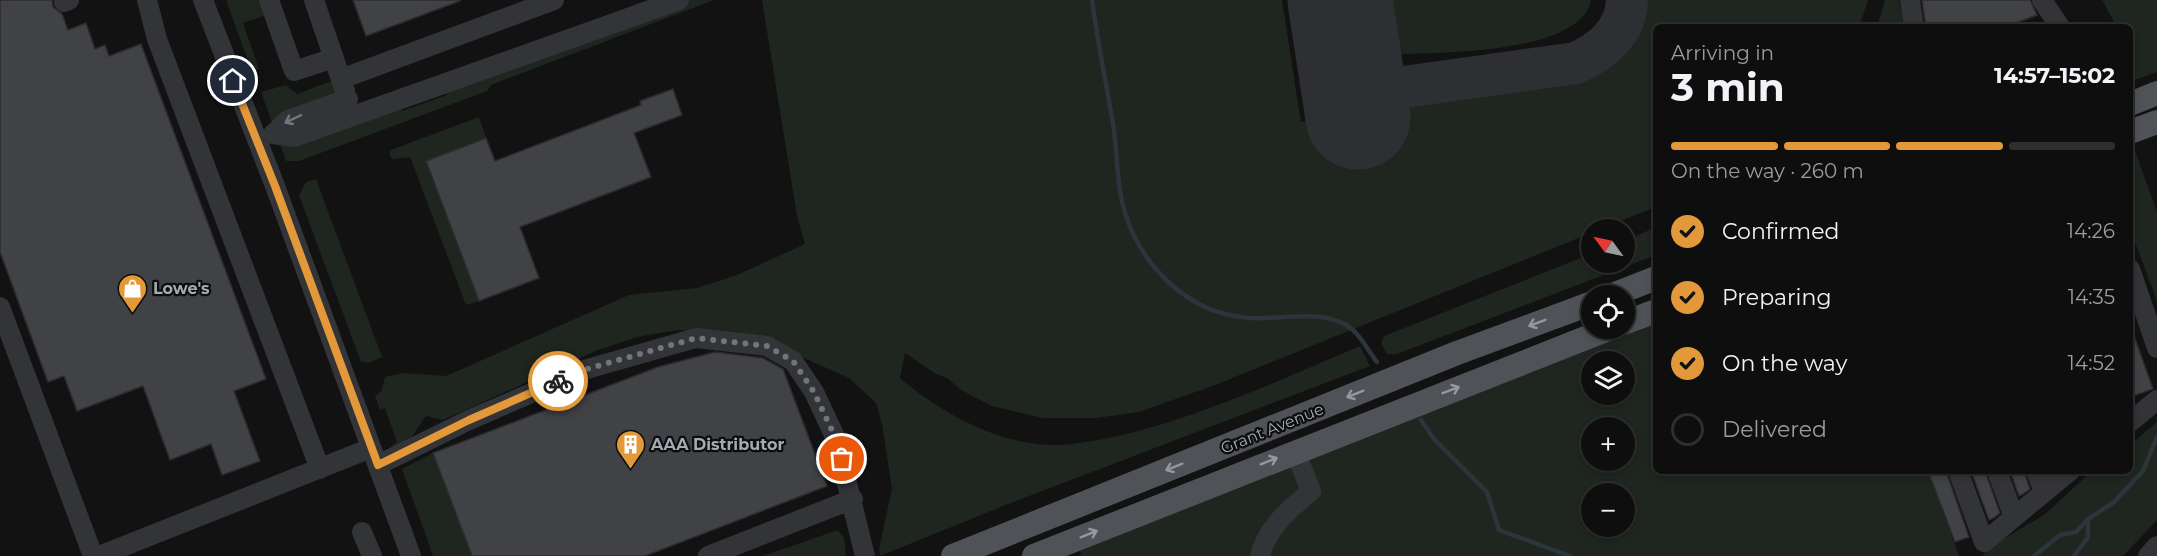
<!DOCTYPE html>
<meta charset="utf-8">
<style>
:root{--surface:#0e0e0e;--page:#171717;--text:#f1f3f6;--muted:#9b9c9e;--line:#2e2e2e;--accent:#e3993a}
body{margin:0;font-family:Montserrat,sans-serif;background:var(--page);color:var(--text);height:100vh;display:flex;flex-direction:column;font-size:22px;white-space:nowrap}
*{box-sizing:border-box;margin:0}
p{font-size:20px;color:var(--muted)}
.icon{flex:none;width:33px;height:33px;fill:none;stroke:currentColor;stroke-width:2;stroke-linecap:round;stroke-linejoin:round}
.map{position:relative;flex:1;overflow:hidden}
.details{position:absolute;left:1653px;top:24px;width:480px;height:450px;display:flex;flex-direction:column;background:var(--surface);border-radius:9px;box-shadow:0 3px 9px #0003,0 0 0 2px var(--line)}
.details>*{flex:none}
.needle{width:39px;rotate:303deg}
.controls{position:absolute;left:1581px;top:219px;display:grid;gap:12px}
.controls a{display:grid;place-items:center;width:54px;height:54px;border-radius:50%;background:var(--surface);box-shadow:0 3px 9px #0003,0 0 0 2px var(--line);font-size:30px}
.pin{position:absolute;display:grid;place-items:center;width:51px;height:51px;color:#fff;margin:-26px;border:3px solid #fff;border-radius:50%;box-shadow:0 2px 6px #0007}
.courier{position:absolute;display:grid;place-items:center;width:60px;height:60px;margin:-30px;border:4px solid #e3993a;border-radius:50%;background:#fff;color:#222;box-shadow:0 2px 8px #0007}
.headline em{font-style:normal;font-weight:700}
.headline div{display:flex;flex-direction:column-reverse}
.headline{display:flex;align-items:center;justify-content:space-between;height:102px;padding:0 18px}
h1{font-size:39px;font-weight:700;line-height:45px}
.bar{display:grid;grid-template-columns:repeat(4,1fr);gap:9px 6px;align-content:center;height:72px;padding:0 18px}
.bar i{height:8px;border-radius:4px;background:var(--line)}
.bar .on{background:var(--accent)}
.bar p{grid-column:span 4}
ol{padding:0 18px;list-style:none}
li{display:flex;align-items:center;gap:18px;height:66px}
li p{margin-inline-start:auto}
li .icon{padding:6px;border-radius:50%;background:var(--accent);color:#111;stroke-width:4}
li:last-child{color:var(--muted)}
li i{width:33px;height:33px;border:3px solid var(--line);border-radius:50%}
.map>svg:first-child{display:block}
.green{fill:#1e261f;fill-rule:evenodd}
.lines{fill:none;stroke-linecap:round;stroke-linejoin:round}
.stream{stroke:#2c353b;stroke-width:4.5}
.taxiway{stroke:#2e2f32;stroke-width:42}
.runway{stroke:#2e2f32;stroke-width:105}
.building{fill:#414246;stroke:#2c2c2f;stroke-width:1.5}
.minor{stroke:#333438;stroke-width:20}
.major{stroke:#4f5257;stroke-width:24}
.oneway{stroke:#71757c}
.oneway2{stroke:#9398a1}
.done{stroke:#71757b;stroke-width:6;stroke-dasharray:0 10.8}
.route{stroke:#e3993a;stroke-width:8}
.labels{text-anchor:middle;stroke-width:4.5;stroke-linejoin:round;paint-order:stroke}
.poi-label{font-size:16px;font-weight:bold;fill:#a4aab3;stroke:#0d0d0e;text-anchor:start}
.street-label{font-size:16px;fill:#a4aab3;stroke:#0d0d0e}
</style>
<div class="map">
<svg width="2157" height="556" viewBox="0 0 2157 556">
<rect width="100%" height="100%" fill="#121213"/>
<path class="green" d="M 226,0 L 276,0 L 280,10 L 243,23 L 259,69 L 252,72 Z
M 647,0 L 714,0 L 491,85 L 487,91 L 299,161 L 286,161 L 261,92 L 286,85 L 297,94 L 336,79 L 349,113 L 398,103 L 402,111 L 447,95 L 441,78 Z
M 762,0 L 1282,0 L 1301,122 L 1564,83 C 1603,70 1640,46 1642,0 L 1868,0 L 1859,27 L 1656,27 L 1656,207 L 1600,229 L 1592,230 L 1591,233 L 1215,385 L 1139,412 L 1096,418 L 1042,418 L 992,406 L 961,390 L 947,378 L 936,374 L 905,353 L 900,378 C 944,416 1010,451 1071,444 C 1164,434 1273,383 1360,346 L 1370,366 L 1008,504 L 880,556 L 879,549 L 892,489 L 882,424 L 876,403 L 849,378 L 757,337 L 678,330 L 637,337 L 598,350 L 443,420 L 426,416 L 411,438 L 395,448 L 392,445 L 397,442 L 385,408 L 380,410 L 375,396 L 382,390 L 385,377 L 403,373 L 446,376 L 629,295 L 697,288 L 737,275 L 805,244 L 797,216 Z
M 1392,0 L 1591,0 C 1582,53 1442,53 1400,54 Z
M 1885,0 L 1899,0 L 1904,27 L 1877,27 Z
M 2102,0 L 2157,0 L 2157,72 L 2135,80 L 2130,61 L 2130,27 L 2117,27 Z
M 479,117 L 486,138 L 426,161 L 479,301 L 466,305 L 410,157 L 392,159 L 389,154 L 391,150 Z
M 2133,145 L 2157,212 L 2157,301 L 2130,229 L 2130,146 Z
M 316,179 L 382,357 L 369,363 L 361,362 L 299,195 L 306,182 Z
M 1656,227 L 1656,255 L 1397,354 L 1387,354 L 1381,343 L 1384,336 L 1591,254 L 1592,262 L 1624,262 L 1625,241 Z
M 1656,324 L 1656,471 L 1928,471 L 1959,556 L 1078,556 L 1081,555 L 1080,550 L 1407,419 ZM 1592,362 L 1624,362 L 1624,394 L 1592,394 ZM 1592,428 L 1624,428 L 1624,460 L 1592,460 ZM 1592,494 L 1624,494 L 1624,526 L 1592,526 Z
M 2157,422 L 2157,520 L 2123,556 L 1982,556 L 1991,546 L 2044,515 L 2092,471 L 2130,471 L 2130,445 Z
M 433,453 L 472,556 L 433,556 L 402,469 Z
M 838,530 L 844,538 L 846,556 L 763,556 Z"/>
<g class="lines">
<path class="stream" d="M 1092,0 C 1098,44 1107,87 1114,130 C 1117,154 1117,179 1122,202 C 1137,263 1187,315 1251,318 C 1283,320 1326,307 1353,330 C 1362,338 1369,352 1377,362
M 1421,420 L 1434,439 L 1487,492 L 1499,530 L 1570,556
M 2034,556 L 2060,535 L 2076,532 L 2088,519 L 2113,503 L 2143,471 L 2157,437
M 2074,556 L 2088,537 L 2088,519"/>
<path class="taxiway" d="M 1354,94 L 1576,63 C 1603,51 1626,31 1627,0"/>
<path class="runway" d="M 1340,0 L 1358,117"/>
</g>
<path class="building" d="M 0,0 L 52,0 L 53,7 L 62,14 L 68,30 L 86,23 L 95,49 L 105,45 L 109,56 L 141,44 L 266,379 L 234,391 L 260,461 L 222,475 L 211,444 L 170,460 L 143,386 L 77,411 L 64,376 L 48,382 L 0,252 Z
M 353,0 L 460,0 L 460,1 L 366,36 Z
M 1922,0 L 2030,0 L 2037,15 L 2005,27 L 1926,27 Z
M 673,89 L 682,115 L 634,133 L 651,177 L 520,227 L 539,278 L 479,301 L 426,161 L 486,138 L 495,161 L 641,105 L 640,101 Z
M 2132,330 L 2153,389 L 2130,397 L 2130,331 Z
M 715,352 L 763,358 L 783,369 L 827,486 L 645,556 L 472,556 L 433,453 L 658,367 Z
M 1928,471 L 1946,471 L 1969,537 L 1955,542 Z
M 1971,471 L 1985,471 L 2000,513 L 1995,517 L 1989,520 Z
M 2010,471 L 2024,471 L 2030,489 L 2023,494 L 2019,496 Z"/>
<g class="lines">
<path class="minor" d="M 147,0 L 157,39 L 320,469
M 203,0 L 275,186 L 411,556
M 269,0 L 294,71 L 334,58
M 314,0 L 345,91
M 1910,0 L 1914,27
M 2042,0 L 2060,27
M 64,2 L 69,0
M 341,79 L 554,0
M 348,99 L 288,120 L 273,134 L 294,137 L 679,0
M 2130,269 L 2157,348
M 0,307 L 93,556
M 2130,422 L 2157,400
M 378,465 L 469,420 L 587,369 L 696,338 L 767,346 L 793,361 L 814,392 L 836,439 L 865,556
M 1958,471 L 1984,542 L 2070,471
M 1997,471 L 2014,517
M 2036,471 L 2044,492
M 362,532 L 372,556
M 99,556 L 371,448
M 708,556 L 853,499
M 1260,556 C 1267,527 1290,509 1311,491 L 1295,451
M 2148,556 L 2157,546"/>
<path class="major" d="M 2130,104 L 2157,93
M 2130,132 L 2157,122
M 1610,296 L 1656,278
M 1624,323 L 1656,311
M 953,556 L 1457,353 L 1592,303
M 1034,556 L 1611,328"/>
</g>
<defs><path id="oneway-shaft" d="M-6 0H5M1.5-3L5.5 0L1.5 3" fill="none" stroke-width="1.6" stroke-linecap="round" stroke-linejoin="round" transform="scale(1.5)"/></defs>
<use class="oneway" href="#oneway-shaft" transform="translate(293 119) rotate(155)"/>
<g class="oneway2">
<use href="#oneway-shaft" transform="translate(1537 323) rotate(159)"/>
<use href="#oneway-shaft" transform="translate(1451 390) rotate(-21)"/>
<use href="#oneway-shaft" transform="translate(1355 394) rotate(158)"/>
<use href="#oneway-shaft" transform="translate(1269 461) rotate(-22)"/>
<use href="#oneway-shaft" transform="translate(1174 467) rotate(158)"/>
<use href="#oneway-shaft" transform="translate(1089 534) rotate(-22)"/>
</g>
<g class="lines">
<path class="done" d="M 558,381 L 587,369 L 696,338 L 767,346 L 793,361 L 814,392 L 836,439 L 842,459"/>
<path class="route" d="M 233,81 L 275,186 L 378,465 L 469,420 L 558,381"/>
</g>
<defs>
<symbol id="shop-pin" viewBox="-11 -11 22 30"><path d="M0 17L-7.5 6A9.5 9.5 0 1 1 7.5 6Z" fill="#e3993a" stroke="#0d0d0e"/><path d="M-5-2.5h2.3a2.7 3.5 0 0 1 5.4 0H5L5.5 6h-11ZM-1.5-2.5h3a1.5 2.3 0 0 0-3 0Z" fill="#fff"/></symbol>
<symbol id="building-pin" viewBox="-11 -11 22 30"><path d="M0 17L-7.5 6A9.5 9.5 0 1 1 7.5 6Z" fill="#e3993a" stroke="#0d0d0e"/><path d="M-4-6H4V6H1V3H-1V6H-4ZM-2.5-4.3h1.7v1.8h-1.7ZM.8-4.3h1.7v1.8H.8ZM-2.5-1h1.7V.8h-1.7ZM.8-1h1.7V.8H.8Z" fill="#fff"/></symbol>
</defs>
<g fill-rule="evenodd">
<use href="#shop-pin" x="116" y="272" width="33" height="45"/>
<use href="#building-pin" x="614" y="428" width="33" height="45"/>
</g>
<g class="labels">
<g class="poi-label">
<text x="153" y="294">Lowe's</text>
<text x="651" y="450">AAA Distributor</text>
</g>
<g class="street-label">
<text transform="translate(1272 428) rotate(-22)" y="6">Grant Avenue</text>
</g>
</g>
</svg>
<div class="controls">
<a><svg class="needle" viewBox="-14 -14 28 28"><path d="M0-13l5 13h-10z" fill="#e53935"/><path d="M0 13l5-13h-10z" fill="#9b9c9e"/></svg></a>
<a><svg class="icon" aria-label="locate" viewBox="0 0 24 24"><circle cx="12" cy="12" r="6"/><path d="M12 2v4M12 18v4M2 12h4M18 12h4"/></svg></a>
<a><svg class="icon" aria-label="layers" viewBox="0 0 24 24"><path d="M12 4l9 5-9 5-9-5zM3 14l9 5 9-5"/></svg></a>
<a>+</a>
<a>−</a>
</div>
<div class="pin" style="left:842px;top:459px;background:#ea580c"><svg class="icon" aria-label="bag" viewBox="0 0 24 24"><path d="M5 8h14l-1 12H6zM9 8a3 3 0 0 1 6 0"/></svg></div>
<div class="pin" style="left:233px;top:81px;background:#1f2937"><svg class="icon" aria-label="home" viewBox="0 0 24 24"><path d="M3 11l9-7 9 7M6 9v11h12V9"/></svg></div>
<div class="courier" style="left:558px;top:381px"><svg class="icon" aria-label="bike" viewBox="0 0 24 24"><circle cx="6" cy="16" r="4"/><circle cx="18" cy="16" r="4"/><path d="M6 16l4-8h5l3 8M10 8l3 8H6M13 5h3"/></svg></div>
<section class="details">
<div class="headline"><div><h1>3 min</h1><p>Arriving in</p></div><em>14:57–15:02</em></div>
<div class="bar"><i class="on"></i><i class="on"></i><i class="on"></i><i></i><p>On the way · 260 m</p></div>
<ol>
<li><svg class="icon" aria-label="check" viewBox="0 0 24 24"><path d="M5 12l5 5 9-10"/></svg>Confirmed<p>14:26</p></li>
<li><svg class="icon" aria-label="check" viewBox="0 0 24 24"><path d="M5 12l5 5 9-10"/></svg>Preparing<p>14:35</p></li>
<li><svg class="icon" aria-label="check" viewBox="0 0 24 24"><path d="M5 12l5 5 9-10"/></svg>On the way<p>14:52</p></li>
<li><i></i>Delivered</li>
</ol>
</section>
</div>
